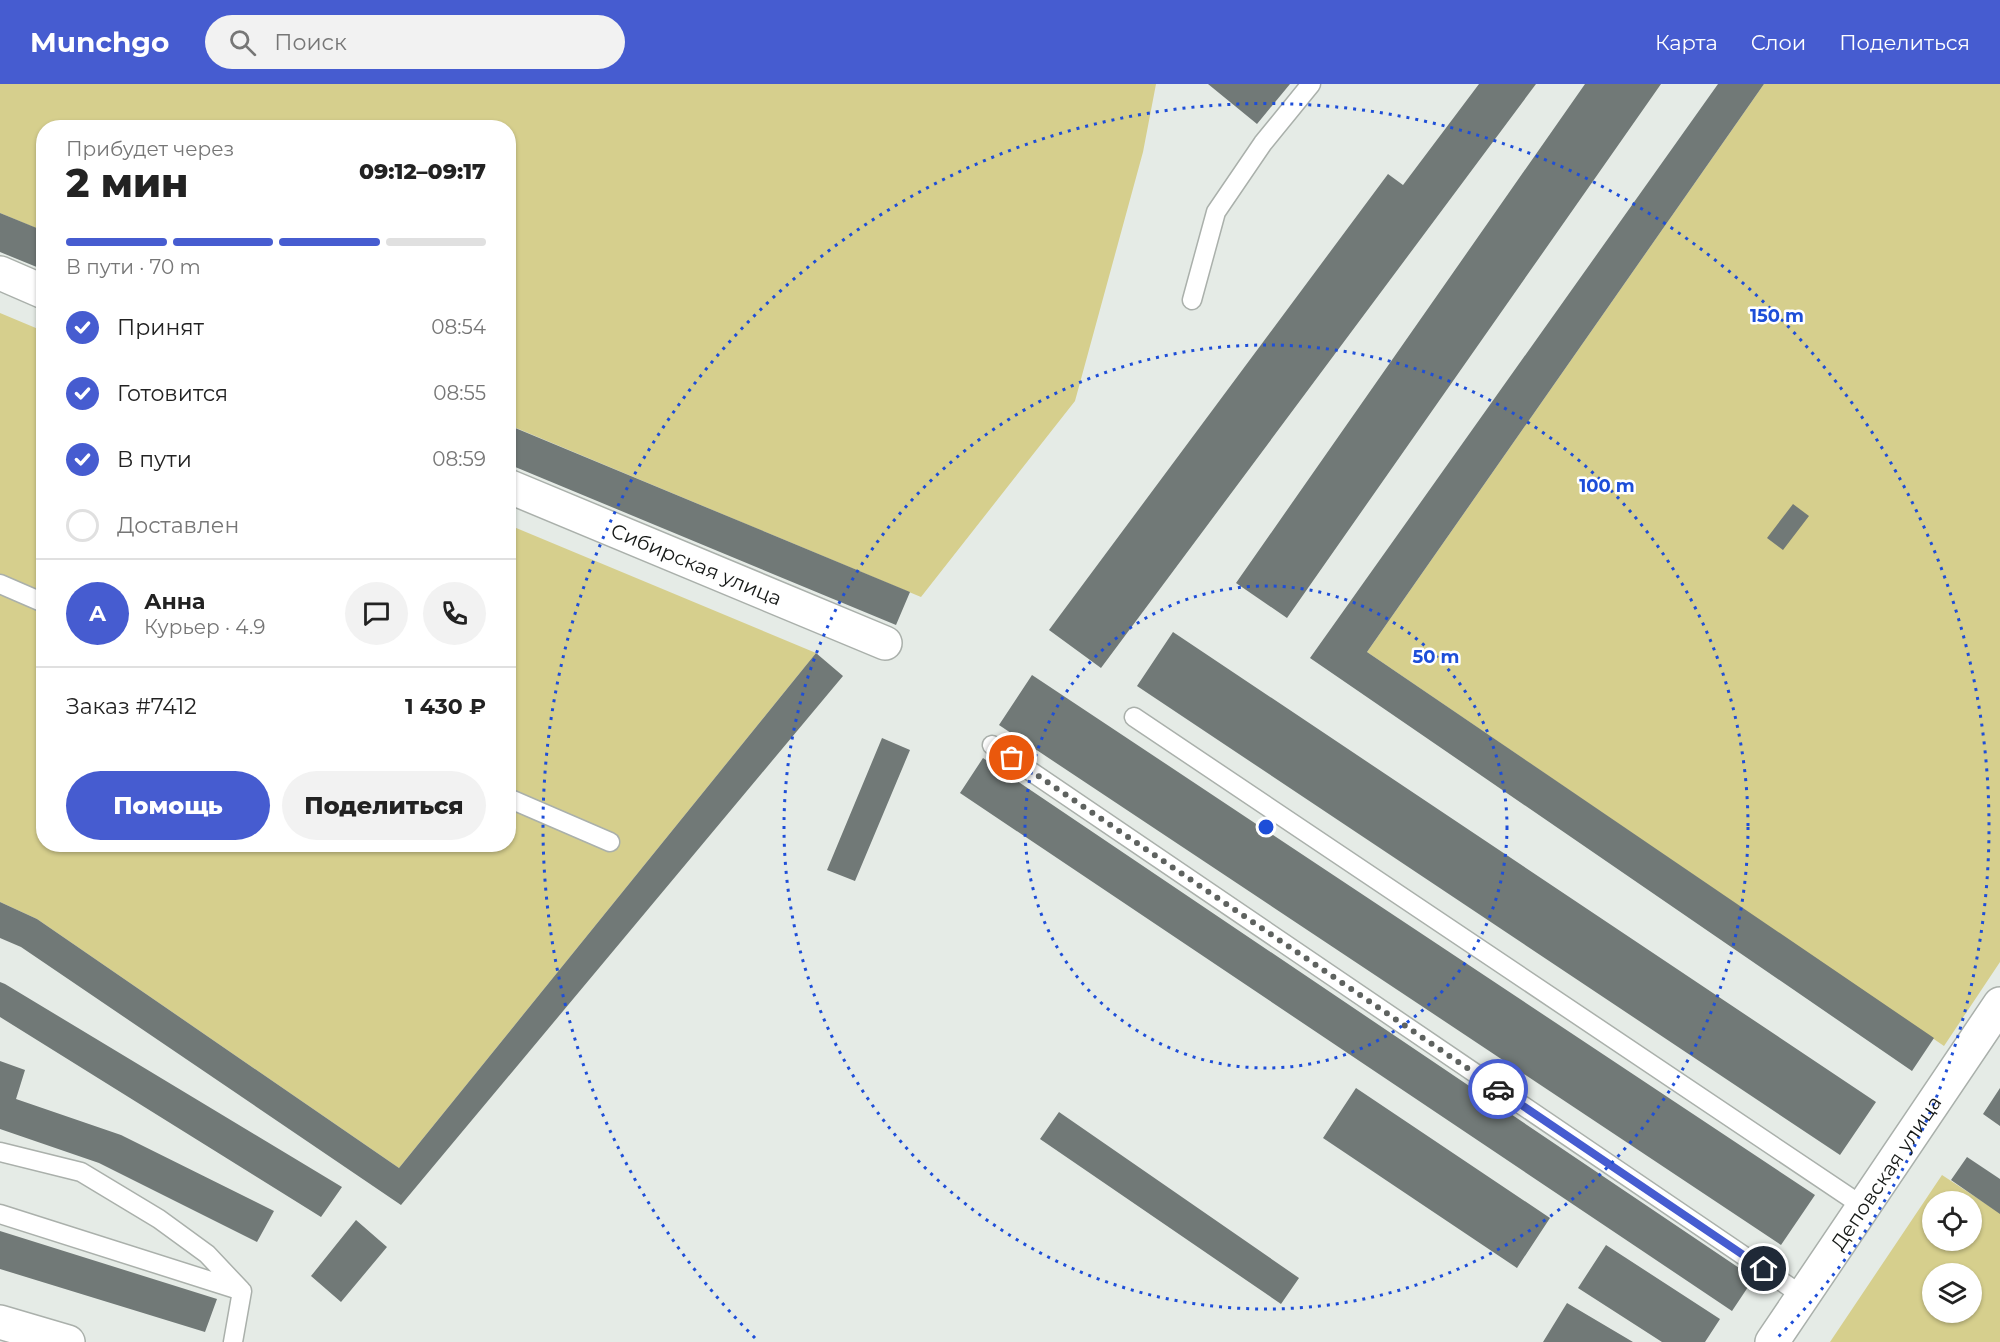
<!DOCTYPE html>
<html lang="ru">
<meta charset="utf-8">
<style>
:root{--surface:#fff;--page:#f2f2f2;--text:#222;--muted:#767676;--line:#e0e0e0;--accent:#465cd0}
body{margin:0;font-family:Montserrat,sans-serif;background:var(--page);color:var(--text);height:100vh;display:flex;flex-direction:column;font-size:22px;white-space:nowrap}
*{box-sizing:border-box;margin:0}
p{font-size:20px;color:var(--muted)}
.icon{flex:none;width:33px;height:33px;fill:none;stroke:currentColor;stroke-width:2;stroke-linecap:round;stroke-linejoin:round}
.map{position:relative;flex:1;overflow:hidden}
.side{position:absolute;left:36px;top:36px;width:480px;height:732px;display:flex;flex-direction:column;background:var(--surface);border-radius:24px;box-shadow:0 2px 4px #0004}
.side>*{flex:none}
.buttons{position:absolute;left:1922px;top:1107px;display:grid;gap:12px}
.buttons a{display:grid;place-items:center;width:60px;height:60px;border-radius:50%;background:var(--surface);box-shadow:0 2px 4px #0004;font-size:30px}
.pin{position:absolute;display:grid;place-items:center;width:51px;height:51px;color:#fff;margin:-26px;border:3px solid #fff;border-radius:50%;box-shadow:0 2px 6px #0007}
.courier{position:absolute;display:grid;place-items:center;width:60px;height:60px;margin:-30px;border:4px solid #465cd0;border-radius:50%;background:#fff;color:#222;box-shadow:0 2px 8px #0007}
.headline em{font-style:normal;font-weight:800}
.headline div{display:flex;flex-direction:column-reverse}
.headline{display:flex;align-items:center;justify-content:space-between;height:102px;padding:0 30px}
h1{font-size:39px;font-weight:800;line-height:45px}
.bar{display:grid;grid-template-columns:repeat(4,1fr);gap:9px 6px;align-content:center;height:72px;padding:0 30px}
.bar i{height:8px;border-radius:4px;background:var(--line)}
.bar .on{background:var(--accent)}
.bar p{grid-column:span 4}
.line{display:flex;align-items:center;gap:15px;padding:0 30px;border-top:2px solid var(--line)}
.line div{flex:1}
.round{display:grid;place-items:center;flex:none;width:63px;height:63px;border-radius:32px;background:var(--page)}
ol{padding:0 30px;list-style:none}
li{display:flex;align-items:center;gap:18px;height:66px}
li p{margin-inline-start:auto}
li .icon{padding:6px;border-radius:50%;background:var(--accent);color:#fff;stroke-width:4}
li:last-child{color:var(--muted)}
li i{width:33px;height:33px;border:3px solid var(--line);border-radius:50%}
.cta{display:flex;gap:12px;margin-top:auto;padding:12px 30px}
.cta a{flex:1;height:69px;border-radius:36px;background:var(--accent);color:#fff;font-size:24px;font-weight:800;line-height:69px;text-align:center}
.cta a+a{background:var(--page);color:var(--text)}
header{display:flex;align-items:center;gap:36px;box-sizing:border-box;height:84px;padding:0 30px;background:var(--accent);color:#fff}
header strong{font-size:28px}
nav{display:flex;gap:33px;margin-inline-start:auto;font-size:21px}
.search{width:420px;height:54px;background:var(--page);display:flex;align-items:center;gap:15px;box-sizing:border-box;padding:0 21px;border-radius:33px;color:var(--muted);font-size:22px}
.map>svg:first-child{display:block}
.green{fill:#d6cf8d;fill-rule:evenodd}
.building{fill:#717977}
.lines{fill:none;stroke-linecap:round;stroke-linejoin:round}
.lane-casing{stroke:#aab0ab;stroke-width:21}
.street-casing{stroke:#aab0ab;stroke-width:36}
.primary-casing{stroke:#aab0ab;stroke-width:36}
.lane{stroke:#fff;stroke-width:18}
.street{stroke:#fff;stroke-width:33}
.primary{stroke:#fff;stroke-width:33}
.done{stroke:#5e625f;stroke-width:6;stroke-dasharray:0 10.8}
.route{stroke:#465cd0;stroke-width:8}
.ring{fill:none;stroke:#1d4ed8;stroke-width:3;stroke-dasharray:3 6}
.labels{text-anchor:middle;stroke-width:5;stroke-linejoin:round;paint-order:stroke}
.street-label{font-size:20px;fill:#161917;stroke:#fff}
.centre{fill:#1d4ed8;stroke:#fff;stroke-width:3}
.ring-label{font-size:18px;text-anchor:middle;font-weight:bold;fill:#1d4ed8;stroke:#fff;stroke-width:5;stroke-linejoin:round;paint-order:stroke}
</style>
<header>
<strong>Munchgo</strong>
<div class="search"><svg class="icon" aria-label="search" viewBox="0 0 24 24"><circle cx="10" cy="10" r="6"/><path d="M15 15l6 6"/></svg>Поиск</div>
<nav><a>Карта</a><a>Слои</a><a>Поделиться</a></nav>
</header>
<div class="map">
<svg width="2000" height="1258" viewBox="0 0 2000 1258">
<rect width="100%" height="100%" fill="#e5ebe6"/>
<path class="green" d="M 0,0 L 1156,0 L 1143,68 L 1075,317 L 921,513 L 509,341 L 508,44 L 44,44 L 43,147 L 0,129 Z
M 1764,0 L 2000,0 L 2000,878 L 1944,962 L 1367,568 Z
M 0,229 L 43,247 L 44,760 L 508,760 L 509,441 L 816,569 L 399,1084 L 37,835 L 0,818 Z
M 1942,1091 L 2000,1129 L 2000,1258 L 1830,1258 ZM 1932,1118 L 1971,1118 L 1971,1156 L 1932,1156 ZM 1932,1190 L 1971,1190 L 1971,1228 L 1932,1228 Z"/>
<path class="building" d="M 1208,0 L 1290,0 L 1257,40 Z
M 1479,0 L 1536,0 L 1101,584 L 1049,546 L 1388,90 L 1403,101 Z
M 1585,0 L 1661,0 L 1287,534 L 1236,499 Z
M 1718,0 L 1764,0 L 1367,568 L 1934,954 L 1912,987 L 1310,574 Z
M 0,129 L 44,147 L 44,186 L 0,168 Z
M 508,341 L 910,508 L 896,541 L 508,380 Z
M 1793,420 L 1809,432 L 1783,466 L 1767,454 Z
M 1173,548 L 1876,1018 L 1840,1071 L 1137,602 Z
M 816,569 L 843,592 L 401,1121 L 21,863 L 0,854 L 0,818 L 37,835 L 399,1084 Z
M 1032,591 L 1815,1111 L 1781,1161 L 999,641 Z
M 882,654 L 910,666 L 855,797 L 827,786 Z
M 983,674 L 1754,1194 L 1732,1227 L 960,709 Z
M 0,898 L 5,900 L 342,1103 L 321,1133 L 0,933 Z
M 0,977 L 25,986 L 16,1015 L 121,1051 L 274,1127 L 257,1158 L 99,1079 L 0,1045 Z
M 1356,1004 L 1550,1134 L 1517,1184 L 1323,1054 Z
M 2000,1004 L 2000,1042 L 1983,1030 Z
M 1059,1028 L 1299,1194 L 1281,1220 L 1040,1055 Z
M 1967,1073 L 2000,1095 L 2000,1130 L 1951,1096 Z
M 356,1136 L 387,1163 L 341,1218 L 311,1192 Z
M 0,1147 L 217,1215 L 205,1248 L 0,1185 Z
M 1606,1161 L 1720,1235 L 1705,1258 L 1662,1258 L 1578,1204 Z
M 1567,1219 L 1633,1258 L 1543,1258 Z"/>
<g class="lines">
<defs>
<path id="lane" d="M 1192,216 L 1216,128 L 1263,59 L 1311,0
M 0,500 L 44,519
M 1134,633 L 1864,1123
M 992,661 L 1803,1212
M 508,714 L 610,758
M 0,1068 L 81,1088 L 159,1135 L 207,1170 L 241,1206
M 0,1130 L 242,1207 L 233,1258"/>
<g id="street">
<path d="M 0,189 L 44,208"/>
<path id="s1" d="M 508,402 L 885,559"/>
<path id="s2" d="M 1772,1258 L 2000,920"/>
</g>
<path id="primary" d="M 0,1238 L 68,1258"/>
</defs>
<use href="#lane" class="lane-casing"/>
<use href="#street" class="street-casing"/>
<use href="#primary" class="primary-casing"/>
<use href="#lane" class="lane"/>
<use href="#street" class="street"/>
<use href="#primary" class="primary"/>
</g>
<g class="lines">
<path class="done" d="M 1012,674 L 1498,1005"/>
<path class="route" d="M 1498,1005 L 1764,1185"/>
</g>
<g class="ring">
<circle cx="1266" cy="743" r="241"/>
<circle cx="1266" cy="743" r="482"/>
<path d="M755 1254A723 723 0 1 1 1777 1254"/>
</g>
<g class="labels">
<g class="street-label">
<text dy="7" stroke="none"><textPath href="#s1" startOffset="204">Сибирская улица</textPath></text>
<text dy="7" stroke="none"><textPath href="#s2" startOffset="204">Деповская улица</textPath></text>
</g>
</g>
<circle cx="1266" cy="743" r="9" class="centre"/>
<g class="ring-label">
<text x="1777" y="238">150 m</text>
<text x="1607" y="408">100 m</text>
<text x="1436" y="579">50 m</text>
</g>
</svg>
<div class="buttons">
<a><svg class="icon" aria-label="locate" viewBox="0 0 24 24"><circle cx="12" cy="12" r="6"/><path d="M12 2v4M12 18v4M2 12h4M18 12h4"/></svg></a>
<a><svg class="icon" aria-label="layers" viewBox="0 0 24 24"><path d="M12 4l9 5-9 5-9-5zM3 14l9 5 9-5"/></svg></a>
</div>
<div class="pin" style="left:1012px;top:674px;background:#ea580c"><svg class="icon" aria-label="bag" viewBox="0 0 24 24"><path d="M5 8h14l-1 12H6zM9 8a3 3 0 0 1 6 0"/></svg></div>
<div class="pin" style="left:1764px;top:1185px;background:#1f2937"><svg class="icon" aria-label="home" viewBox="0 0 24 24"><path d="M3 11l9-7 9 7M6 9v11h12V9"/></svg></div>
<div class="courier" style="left:1498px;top:1005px"><svg class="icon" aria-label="car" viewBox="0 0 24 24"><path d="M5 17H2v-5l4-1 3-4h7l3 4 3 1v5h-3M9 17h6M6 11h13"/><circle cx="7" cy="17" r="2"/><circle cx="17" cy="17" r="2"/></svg></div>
<section class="side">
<div class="headline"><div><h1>2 мин</h1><p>Прибудет через</p></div><em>09:12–09:17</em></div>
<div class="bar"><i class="on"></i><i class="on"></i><i class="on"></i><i></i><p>В пути · 70 m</p></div>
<ol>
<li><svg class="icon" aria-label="check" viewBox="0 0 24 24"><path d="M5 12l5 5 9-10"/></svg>Принят<p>08:54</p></li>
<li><svg class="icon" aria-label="check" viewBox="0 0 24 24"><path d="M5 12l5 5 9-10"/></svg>Готовится<p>08:55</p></li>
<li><svg class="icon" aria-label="check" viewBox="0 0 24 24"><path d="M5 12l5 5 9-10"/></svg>В пути<p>08:59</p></li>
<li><i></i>Доставлен</li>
</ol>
<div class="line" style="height:108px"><b class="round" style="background:var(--accent);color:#fff">А</b><div><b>Анна</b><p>Курьер · 4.9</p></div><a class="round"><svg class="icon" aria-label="chat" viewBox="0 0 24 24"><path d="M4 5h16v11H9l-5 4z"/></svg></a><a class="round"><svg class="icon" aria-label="phone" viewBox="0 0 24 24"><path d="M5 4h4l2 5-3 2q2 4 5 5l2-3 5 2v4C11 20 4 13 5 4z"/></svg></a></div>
<div class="line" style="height:78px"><div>Заказ #7412</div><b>1 430 ₽</b></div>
<div class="cta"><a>Помощь</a><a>Поделиться</a></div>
</section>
</div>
